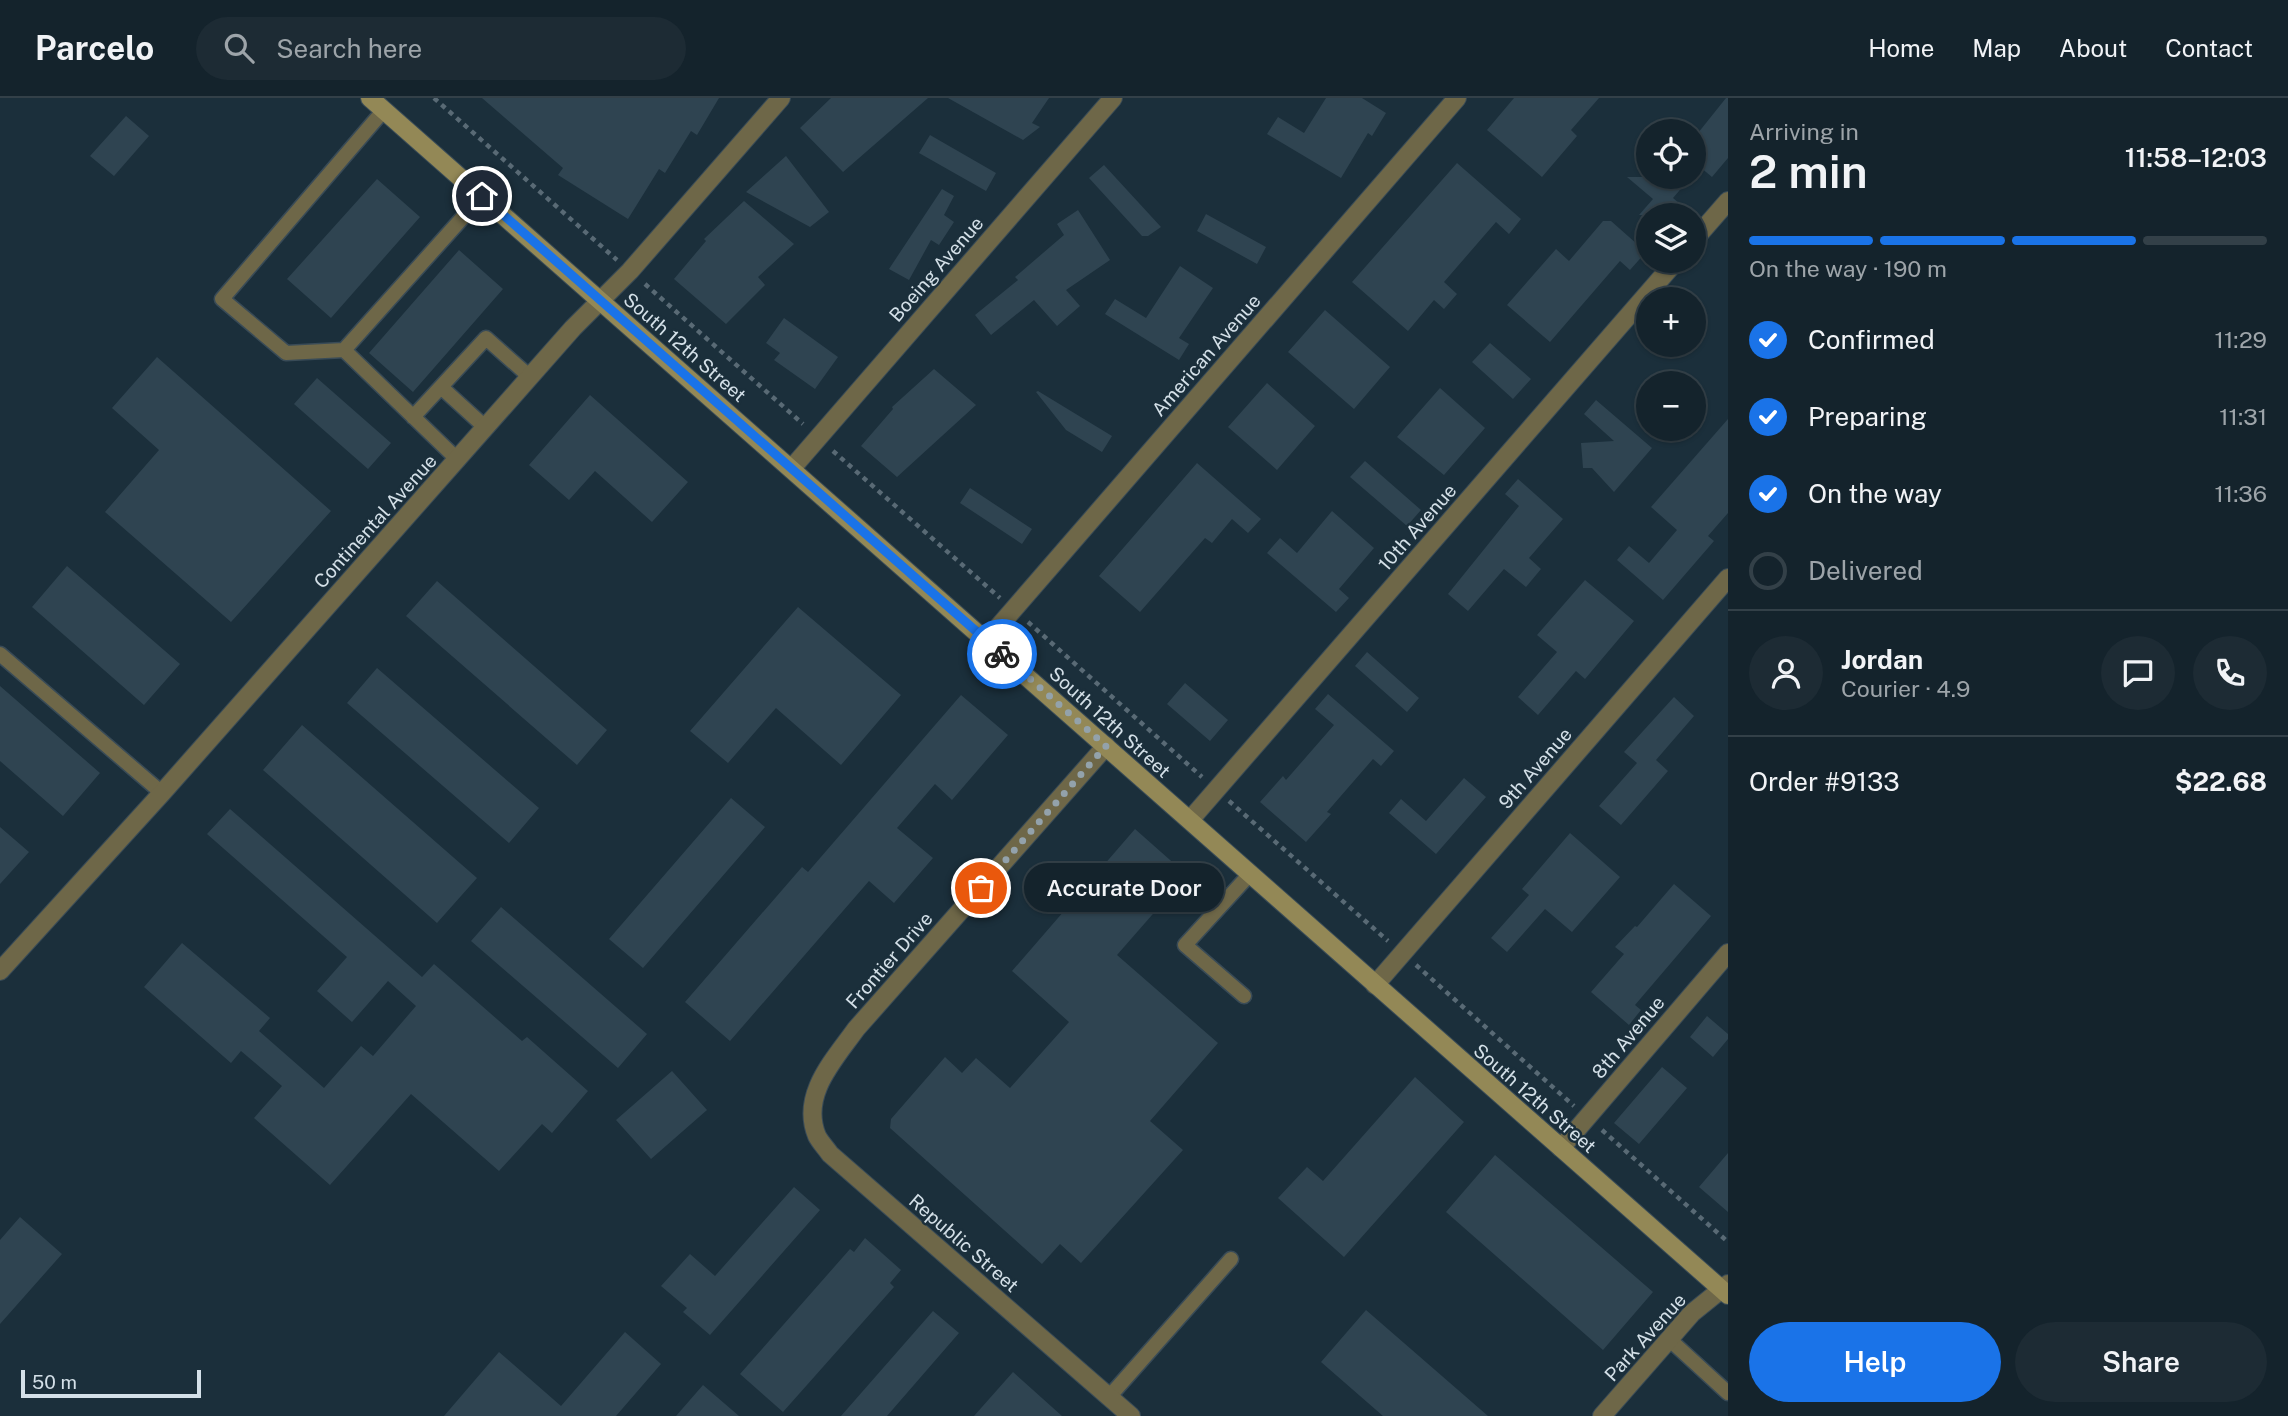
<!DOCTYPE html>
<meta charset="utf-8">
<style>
:root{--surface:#14232c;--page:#1d2b34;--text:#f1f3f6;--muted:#9da4a9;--line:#334048;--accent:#1a73e8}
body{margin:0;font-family:"Public Sans",sans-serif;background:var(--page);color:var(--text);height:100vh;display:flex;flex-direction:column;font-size:26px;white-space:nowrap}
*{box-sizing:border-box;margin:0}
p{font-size:23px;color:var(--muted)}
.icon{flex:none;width:38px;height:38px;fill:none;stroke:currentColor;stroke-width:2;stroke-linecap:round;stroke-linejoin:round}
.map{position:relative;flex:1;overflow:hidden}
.details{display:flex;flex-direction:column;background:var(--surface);width:560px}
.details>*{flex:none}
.tools{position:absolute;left:1636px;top:21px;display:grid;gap:14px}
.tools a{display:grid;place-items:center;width:70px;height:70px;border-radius:50%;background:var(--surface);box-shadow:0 2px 5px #0004,0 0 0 2px var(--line);font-size:35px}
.scale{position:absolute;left:21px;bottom:18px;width:180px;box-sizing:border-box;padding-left:7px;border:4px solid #d4e0e8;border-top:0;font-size:19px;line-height:24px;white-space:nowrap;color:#d4e0e8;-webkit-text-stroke:5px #1b2f3b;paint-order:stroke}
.pin{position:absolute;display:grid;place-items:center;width:60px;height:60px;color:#fff;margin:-30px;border:4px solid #fff;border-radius:50%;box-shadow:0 2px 7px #0007}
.courier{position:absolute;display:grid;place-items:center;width:70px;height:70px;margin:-35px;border:5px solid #1a73e8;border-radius:50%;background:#fff;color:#222;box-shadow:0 2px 9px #0007}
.bubble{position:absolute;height:49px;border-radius:24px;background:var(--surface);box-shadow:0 2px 5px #0004,0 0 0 2px var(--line);font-size:23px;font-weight:600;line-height:49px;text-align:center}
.head em{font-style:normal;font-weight:600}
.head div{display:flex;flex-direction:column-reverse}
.head{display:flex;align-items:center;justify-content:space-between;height:119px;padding:0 21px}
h1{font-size:46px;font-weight:600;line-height:52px}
.bar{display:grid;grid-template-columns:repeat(4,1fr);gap:10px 7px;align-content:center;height:84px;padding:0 21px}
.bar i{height:9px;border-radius:5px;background:var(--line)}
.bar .active{background:var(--accent)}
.bar p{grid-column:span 4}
.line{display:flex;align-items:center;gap:18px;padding:0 21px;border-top:2px solid var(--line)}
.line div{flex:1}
.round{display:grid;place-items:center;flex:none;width:74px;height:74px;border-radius:37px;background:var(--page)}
ol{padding:0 21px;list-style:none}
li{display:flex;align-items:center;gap:21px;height:77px}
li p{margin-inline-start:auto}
li .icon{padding:7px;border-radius:50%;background:var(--accent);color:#fff;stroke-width:4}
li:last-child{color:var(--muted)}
li i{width:38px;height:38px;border:4px solid var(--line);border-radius:50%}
.primary-button{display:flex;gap:14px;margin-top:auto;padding:14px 21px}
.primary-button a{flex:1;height:80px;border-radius:42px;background:var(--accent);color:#fff;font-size:28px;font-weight:600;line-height:80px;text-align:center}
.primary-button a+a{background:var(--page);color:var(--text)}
header{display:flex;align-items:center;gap:42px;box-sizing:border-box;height:98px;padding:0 35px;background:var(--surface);border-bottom:2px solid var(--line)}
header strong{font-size:33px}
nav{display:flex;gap:38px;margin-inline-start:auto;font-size:24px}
.search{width:490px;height:63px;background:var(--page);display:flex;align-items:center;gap:18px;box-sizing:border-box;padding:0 24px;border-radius:38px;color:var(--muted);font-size:26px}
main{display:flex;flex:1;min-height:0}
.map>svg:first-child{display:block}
.building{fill:#2f4451}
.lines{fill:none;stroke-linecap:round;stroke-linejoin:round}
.lane-casing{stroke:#394b57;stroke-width:17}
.street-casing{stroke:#394b57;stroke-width:20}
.secondary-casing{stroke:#394b57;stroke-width:20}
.path{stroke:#596a75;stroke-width:4.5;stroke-dasharray:5 5;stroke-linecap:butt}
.lane{stroke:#6e6748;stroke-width:14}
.street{stroke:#6e6748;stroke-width:18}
.secondary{stroke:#938856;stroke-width:18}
.done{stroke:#93a2ab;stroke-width:7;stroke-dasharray:0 12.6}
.route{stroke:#1a73e8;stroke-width:9}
.labels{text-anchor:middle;stroke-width:5;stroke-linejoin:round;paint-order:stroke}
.street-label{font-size:19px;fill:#d4e0e8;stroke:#1b2f3b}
</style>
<header>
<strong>Parcelo</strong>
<div class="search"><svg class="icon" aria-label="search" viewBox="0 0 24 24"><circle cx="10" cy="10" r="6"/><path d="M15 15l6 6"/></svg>Search here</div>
<nav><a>Home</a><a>Map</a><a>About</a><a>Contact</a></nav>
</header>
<main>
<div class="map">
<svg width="1728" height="1318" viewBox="0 0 1728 1318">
<rect width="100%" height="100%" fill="#1b2f3b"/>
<path class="building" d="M 482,0 L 719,0 L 697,37 L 691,33 L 665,75 L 659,71 L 628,121 L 558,77 L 563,70 Z
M 831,0 L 928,0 L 843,74 L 800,30 Z
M 948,0 L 1049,0 L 1032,25 L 1040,29 L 1023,42 Z
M 1326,0 L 1362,0 L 1386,15 L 1372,38 L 1368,35 L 1341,80 L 1267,36 L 1278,19 L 1304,35 Z
M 1514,0 L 1599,0 L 1571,32 L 1577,38 L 1542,79 L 1487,32 Z
M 1726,0 L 1728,0 L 1728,60 L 1712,79 L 1694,64 L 1694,40 Z
M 126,18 L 149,38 L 114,78 L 90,58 Z
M 930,37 L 996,75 L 986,93 L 919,55 Z
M 786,58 L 829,114 L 810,129 L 746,94 Z
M 1457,65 L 1521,121 L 1509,136 L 1496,124 L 1444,184 L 1457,196 L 1444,211 L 1434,202 L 1408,233 L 1352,184 Z
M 1104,67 L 1161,129 L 1148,138 L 1142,138 L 1110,103 L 1089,80 Z
M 1627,79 L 1691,79 L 1673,100 L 1693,117 L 1639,117 L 1653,101 Z
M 377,81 L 420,119 L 331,220 L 287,181 Z
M 942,91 L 954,98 L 944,117 L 954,124 L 939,147 L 931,142 L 909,182 L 889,171 Z
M 744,103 L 794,146 L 758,179 L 765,187 L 726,226 L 674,181 L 706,143 L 704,141 Z
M 1078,112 L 1110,162 L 1066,192 L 1080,208 L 1057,228 L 1034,202 L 991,237 L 975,217 L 1018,182 L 1015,179 L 1064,137 L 1057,126 Z
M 1206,116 L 1266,149 L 1257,166 L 1197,133 Z
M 1603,123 L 1611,123 L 1646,154 L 1630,172 L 1620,163 L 1550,244 L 1507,207 L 1556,151 L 1569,163 Z
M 459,152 L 503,191 L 413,294 L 369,255 Z
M 1180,168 L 1213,190 L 1179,240 L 1189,246 L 1179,262 L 1105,216 L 1115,201 L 1146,220 Z
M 1325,212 L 1390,269 L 1354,311 L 1288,254 Z
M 784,220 L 838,259 L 815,291 L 774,262 L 780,255 L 766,245 Z
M 1490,245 L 1531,281 L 1513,301 L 1472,264 Z
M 157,259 L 331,413 L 231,524 L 105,414 L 159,352 L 112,310 Z
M 934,271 L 976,307 L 897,379 L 861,348 L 893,311 L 892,309 Z
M 317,280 L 391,345 L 368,371 L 294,306 Z
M 1267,285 L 1315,328 L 1277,372 L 1228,329 Z
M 1440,290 L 1485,330 L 1444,377 L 1397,339 Z
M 1038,293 L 1112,338 L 1102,354 L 1066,332 L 1036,294 Z
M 590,297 L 688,384 L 652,424 L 595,373 L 569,402 L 529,367 Z
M 1596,302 L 1652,350 L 1614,394 L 1592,370 L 1583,370 L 1581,345 L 1614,343 L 1584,316 Z
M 1728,321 L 1728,415 L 1708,438 L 1714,443 L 1663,502 L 1617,462 L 1629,448 L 1649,465 L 1677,432 L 1651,409 Z
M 1365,363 L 1421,412 L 1407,428 L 1350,379 Z
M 1197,365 L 1261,421 L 1248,435 L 1232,421 L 1212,445 L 1205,440 L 1140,514 L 1099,478 Z
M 1518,381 L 1563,421 L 1529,460 L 1541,471 L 1526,489 L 1504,471 L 1468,513 L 1448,496 L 1519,408 L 1505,396 Z
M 970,390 L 1032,431 L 1022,446 L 960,405 Z
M 1332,413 L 1374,450 L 1339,491 L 1349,500 L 1336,514 L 1267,455 L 1280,440 L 1297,455 Z
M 67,468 L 180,566 L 144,607 L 32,509 Z
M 1585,482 L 1634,523 L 1585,581 L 1576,573 L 1538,617 L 1518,599 L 1557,554 L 1537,537 Z
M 437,483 L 607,632 L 577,667 L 406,518 Z
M 798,509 L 901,597 L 841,667 L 776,610 L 728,665 L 690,633 Z
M 1367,554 L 1419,600 L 1407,614 L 1355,568 Z
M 377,570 L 539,710 L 509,745 L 347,605 Z
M 1185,585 L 1228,622 L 1210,643 L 1167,606 Z
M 0,588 L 100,675 L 63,718 L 0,663 Z
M 1328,596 L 1394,653 L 1381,668 L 1373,661 L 1327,714 L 1331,716 L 1306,744 L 1260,704 L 1283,678 L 1286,682 L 1334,627 L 1315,611 Z
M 961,597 L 1008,637 L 952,702 L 935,686 L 897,730 L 933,760 L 894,805 L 869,783 L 730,943 L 685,904 L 802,769 L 808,774 Z
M 1674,599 L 1694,618 L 1656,662 L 1668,673 L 1621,727 L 1599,708 L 1637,665 L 1624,654 Z
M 302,627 L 477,780 L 437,825 L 263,672 Z
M 1464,680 L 1486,699 L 1436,756 L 1389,715 L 1401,701 L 1426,723 Z
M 731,700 L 765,729 L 643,870 L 609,841 Z
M 230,711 L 422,879 L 434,866 L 522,943 L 527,939 L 588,993 L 552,1035 L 542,1026 L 499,1073 L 411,996 L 330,1087 L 254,1020 L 282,988 L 241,953 L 231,965 L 144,889 L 182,845 L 270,920 L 259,933 L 324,990 L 361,948 L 373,958 L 416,908 L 388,883 L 352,924 L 317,893 L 347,859 L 207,736 Z
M 0,729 L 29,754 L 0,786 Z
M 1135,731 L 1187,777 L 1117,857 L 1218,945 L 1150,1023 L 1183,1052 L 1081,1165 L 1060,1146 L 1042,1166 L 890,1030 L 891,1021 L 945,959 L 962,975 L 976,960 L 1010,990 L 1069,924 L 1012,873 Z
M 1570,735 L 1620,779 L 1572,834 L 1545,811 L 1507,854 L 1491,840 L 1529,797 L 1522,791 Z
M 1674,786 L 1711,818 L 1635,907 L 1641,912 L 1629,927 L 1591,894 L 1624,856 L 1615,849 L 1635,828 L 1637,829 Z
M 501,809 L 647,936 L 618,970 L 471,843 Z
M 1707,918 L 1728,936 L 1728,941 L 1713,959 L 1690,939 Z
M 1662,969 L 1687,990 L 1639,1046 L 1614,1025 Z
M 672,973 L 707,1012 L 651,1061 L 616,1022 Z
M 1415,979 L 1464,1024 L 1344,1159 L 1278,1100 L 1307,1069 L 1323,1083 Z
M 1728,1055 L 1728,1114 L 1699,1089 Z
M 1495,1057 L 1653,1194 L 1603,1252 L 1446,1114 Z
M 794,1089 L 820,1112 L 710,1237 L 683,1214 L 687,1210 L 661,1188 L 690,1156 L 715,1178 Z
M 20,1119 L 62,1156 L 0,1226 L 0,1142 Z
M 865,1140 L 901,1172 L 890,1185 L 894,1189 L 783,1314 L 740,1276 L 850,1151 L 854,1154 Z
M 1366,1212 L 1488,1318 L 1383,1318 L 1321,1264 Z
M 933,1213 L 959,1235 L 887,1318 L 841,1318 Z
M 625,1234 L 661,1266 L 616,1318 L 444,1318 L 499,1254 L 561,1308 Z
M 1013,1274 L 1062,1318 L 974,1318 Z
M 703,1287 L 739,1318 L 676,1318 Z"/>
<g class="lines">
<defs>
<path id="lane" d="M 344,252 L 286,255 L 222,201 L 384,12
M 441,289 L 486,330
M 413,319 L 486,240 L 530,279
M 458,362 L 344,252 L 482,98
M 0,556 L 162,695
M 1244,898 L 1185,847 L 1250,776
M 1669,1241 L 1728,1295
M 1109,1299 L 1231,1161"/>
<path id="street" d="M 1694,142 L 1728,103
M 792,370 L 1113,0
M 987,542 L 1457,0
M 1106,648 L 856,931 C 834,962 800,997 817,1038 C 820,1044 826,1050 830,1056 L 1131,1318
M 1190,722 L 1676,163
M 0,873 L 162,695 L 573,230 L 630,173 L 781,0
M 1375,887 L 1728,480
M 1561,1050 L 1728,855
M 1602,1318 L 1692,1215 L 1728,1186"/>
<path id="secondary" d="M 370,0 L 1728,1197"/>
</defs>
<use href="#lane" class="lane-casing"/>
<use href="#street" class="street-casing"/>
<use href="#secondary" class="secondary-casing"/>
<path class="path" d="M 434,0 L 617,162
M 645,186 L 803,326
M 833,353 L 1000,500
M 1028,524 L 1202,679
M 1229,703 L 1388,843
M 1416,867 L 1574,1008
M 1602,1032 L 1728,1144"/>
<use href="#lane" class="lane"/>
<use href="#street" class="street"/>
<use href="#secondary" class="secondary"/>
</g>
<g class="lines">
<path class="done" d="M 981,790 L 1106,648 L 1002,556"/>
<path class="route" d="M 482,98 L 1002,556"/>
</g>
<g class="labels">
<g class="street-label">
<text transform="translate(936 171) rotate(-49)" y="7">Boeing Avenue</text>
<text transform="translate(685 249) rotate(41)" y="7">South 12th Street</text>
<text transform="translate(1206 257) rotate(-49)" y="7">American Avenue</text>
<text transform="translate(375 423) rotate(-48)" y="7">Continental Avenue</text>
<text transform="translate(1417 429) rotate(-49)" y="7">10th Avenue</text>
<text transform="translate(1110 624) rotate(42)" y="7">South 12th Street</text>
<text transform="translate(1535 670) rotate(-49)" y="7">9th Avenue</text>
<text transform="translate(889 862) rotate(-49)" y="7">Frontier Drive</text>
<text transform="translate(1628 939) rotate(-50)" y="7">8th Avenue</text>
<text transform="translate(1535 1000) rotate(41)" y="7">South 12th Street</text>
<text transform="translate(964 1145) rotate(41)" y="7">Republic Street</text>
<text transform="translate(1645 1239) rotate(-48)" y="7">Park Avenue</text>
</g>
</g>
</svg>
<div class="tools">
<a><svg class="icon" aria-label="locate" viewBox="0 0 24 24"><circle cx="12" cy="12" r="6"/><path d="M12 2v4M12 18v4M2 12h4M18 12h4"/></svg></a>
<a><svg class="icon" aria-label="layers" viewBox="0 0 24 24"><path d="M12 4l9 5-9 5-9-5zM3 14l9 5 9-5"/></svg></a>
<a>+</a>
<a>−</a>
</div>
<div class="scale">50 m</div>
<div class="pin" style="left:981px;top:790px;background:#ea580c"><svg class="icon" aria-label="bag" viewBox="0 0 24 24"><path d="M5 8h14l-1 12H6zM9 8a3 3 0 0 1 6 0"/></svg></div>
<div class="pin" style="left:482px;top:98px;background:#1f2937"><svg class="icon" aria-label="home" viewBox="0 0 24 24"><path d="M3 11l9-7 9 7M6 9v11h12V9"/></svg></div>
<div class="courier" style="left:1002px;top:556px"><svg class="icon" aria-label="bike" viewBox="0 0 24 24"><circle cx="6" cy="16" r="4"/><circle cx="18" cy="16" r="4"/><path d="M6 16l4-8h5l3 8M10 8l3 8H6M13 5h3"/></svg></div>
<div class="bubble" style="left:1024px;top:765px;width:200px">Accurate Door</div>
</div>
<section class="details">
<div class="head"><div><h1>2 min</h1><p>Arriving in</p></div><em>11:58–12:03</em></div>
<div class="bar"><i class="active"></i><i class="active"></i><i class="active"></i><i></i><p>On the way · 190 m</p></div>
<ol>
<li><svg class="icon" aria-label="check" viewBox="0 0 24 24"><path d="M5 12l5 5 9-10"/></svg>Confirmed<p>11:29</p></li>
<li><svg class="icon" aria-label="check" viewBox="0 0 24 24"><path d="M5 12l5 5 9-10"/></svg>Preparing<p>11:31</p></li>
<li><svg class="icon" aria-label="check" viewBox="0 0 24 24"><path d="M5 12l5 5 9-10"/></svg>On the way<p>11:36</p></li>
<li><i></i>Delivered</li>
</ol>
<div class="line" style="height:126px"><a class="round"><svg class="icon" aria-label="person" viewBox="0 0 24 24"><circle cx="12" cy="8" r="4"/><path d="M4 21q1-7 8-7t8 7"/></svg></a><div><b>Jordan</b><p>Courier · 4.9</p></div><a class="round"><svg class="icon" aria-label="chat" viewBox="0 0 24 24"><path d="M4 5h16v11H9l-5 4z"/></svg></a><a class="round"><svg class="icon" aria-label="phone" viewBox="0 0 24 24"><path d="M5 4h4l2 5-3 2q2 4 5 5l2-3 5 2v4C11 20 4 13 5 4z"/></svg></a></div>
<div class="line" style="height:91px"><div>Order #9133</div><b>$22.68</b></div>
<div class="primary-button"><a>Help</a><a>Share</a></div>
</section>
</main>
